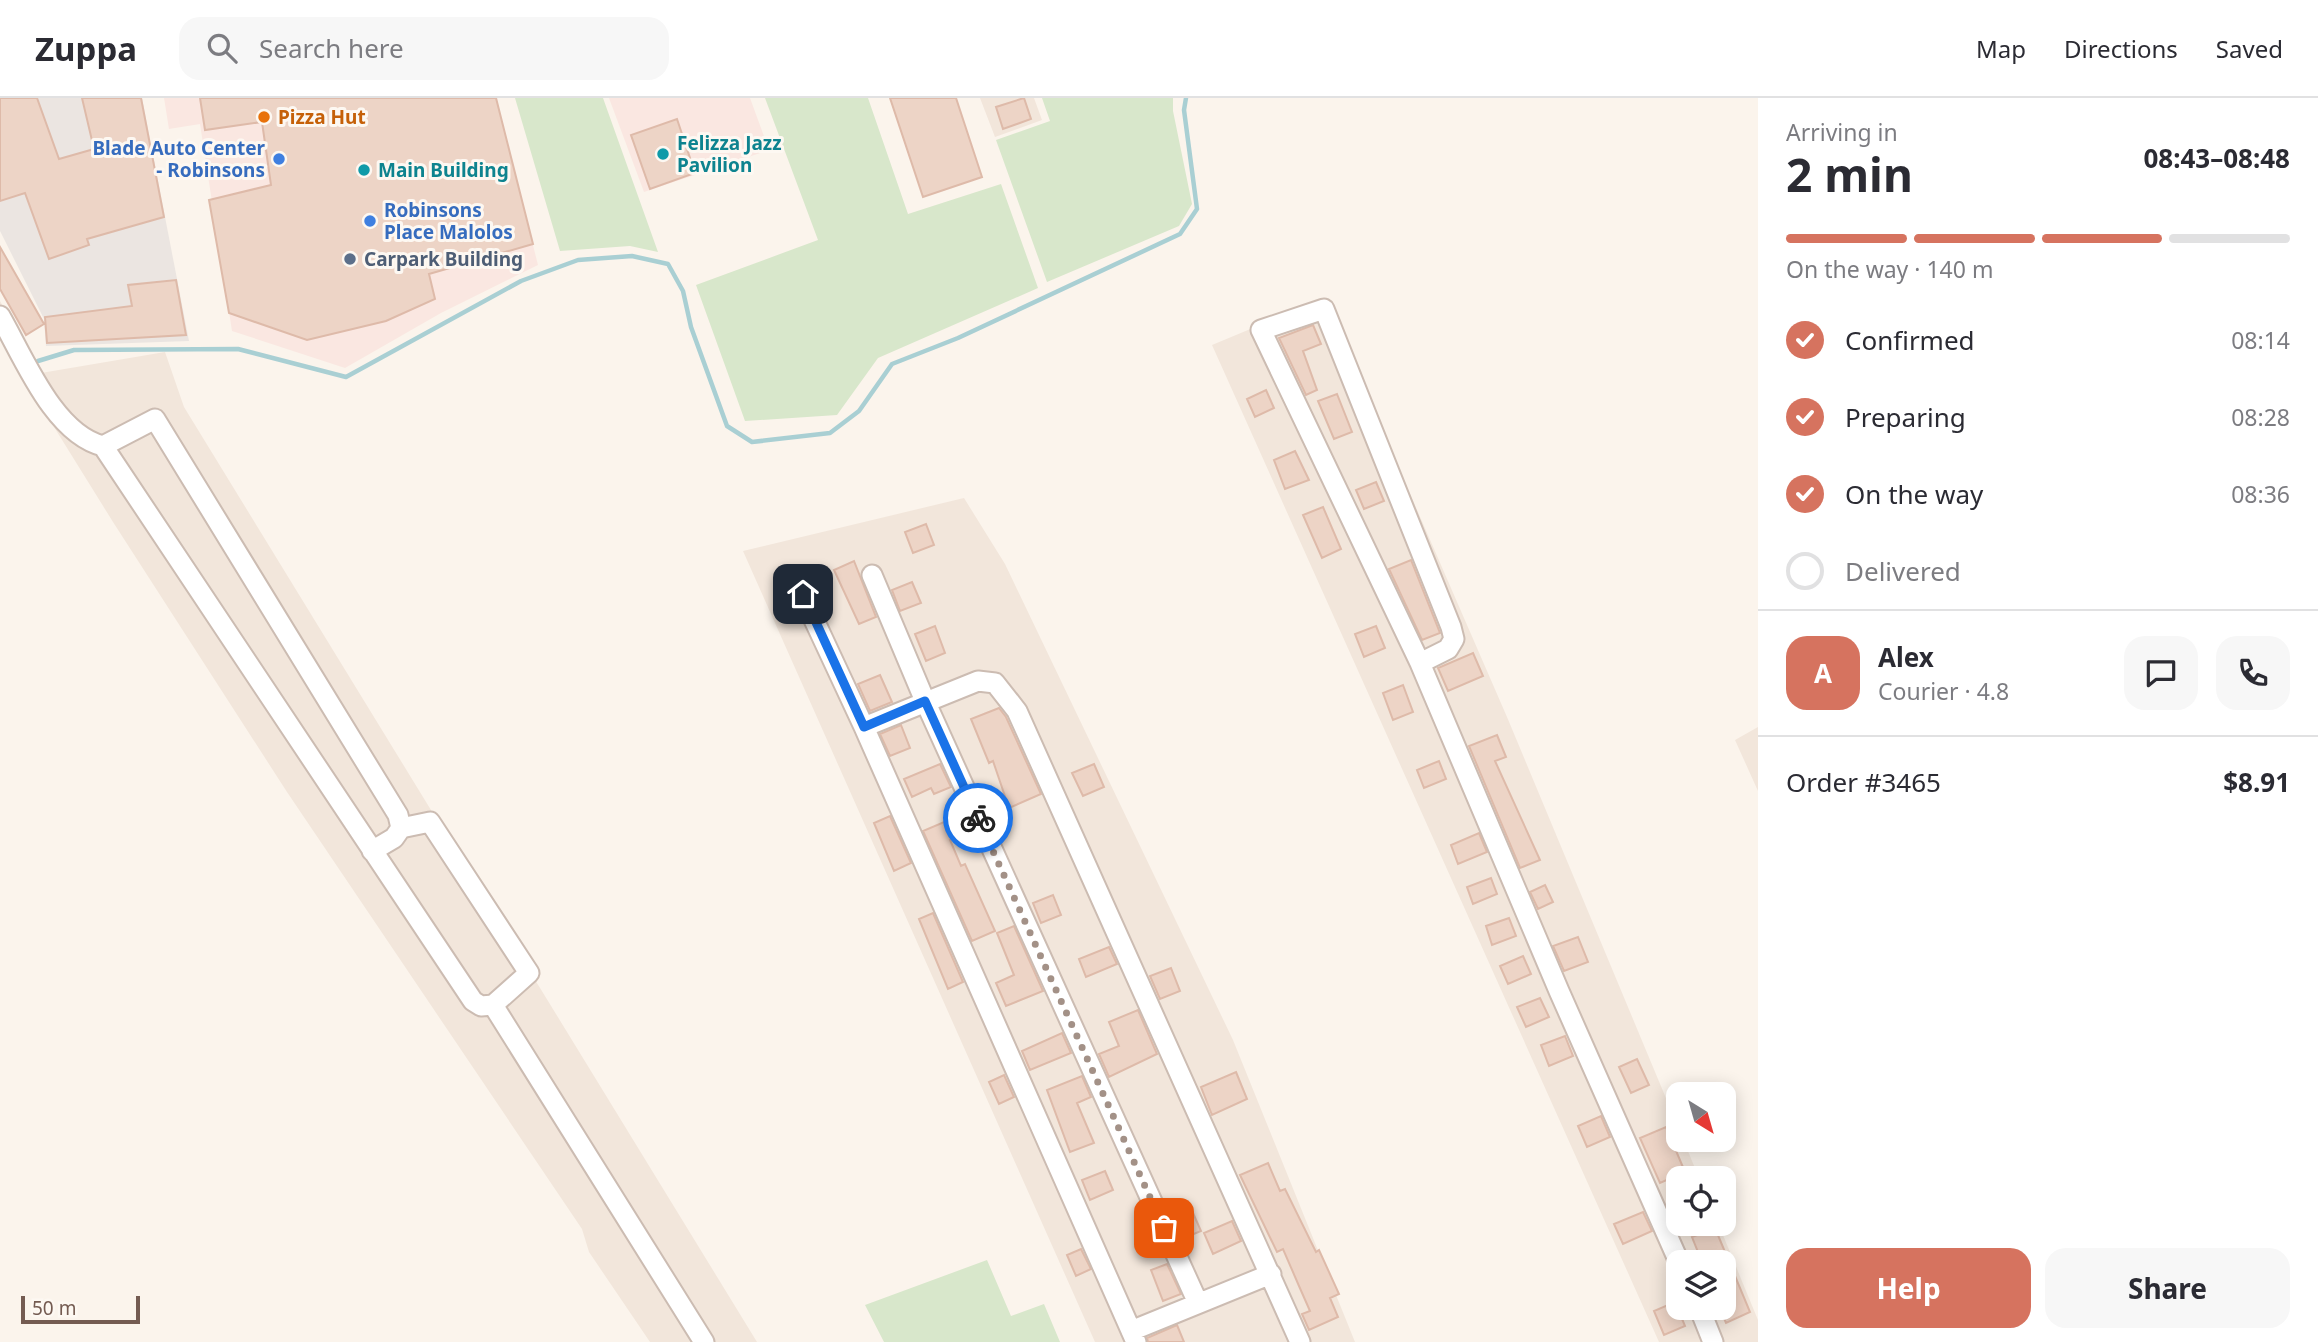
<!DOCTYPE html>
<meta charset="utf-8">
<style>
:root{--surface:#fff;--page:#f7f7f7;--text:#2b2b33;--muted:#7c7c81;--line:#e1e1e2;--accent:#d6735f}
body{margin:0;font-family:"Noto Sans",sans-serif;background:var(--page);color:var(--text);height:100vh;display:flex;flex-direction:column;font-size:26px;white-space:nowrap}
*{box-sizing:border-box;margin:0}
p{font-size:23px;color:var(--muted)}
.icon{flex:none;width:38px;height:38px;fill:none;stroke:currentColor;stroke-width:2;stroke-linecap:round;stroke-linejoin:round}
.map{position:relative;flex:1;overflow:hidden}
.sheet{display:flex;flex-direction:column;background:var(--surface);width:560px}
.sheet>*{flex:none}
.needle{width:46px;rotate:143deg}
.fabs{position:absolute;left:1666px;top:984px;display:grid;gap:14px}
.fabs a{display:grid;place-items:center;width:70px;height:70px;border-radius:14px;background:var(--surface);box-shadow:0 4px 18px #0003;font-size:35px}
.scale{position:absolute;left:21px;bottom:18px;width:119px;box-sizing:border-box;padding-left:7px;border:4px solid #745b51;border-top:0;font-size:19px;line-height:24px;white-space:nowrap;color:#745b51;-webkit-text-stroke:5px #fdf8f2;paint-order:stroke}
.pin{position:absolute;display:grid;place-items:center;width:60px;height:60px;color:#fff;margin:-30px;border-radius:14px;box-shadow:0 4px 10px #0006}
.courier{position:absolute;display:grid;place-items:center;width:70px;height:70px;margin:-35px;border:5px solid #1a73e8;border-radius:50%;background:#fff;color:#222;box-shadow:0 2px 9px #0007}
.summary em{font-style:normal;font-weight:700}
.summary div{display:flex;flex-direction:column-reverse}
.summary{display:flex;align-items:center;justify-content:space-between;height:119px;padding:0 28px}
h1{font-size:46px;font-weight:700;line-height:52px}
.bar{display:grid;grid-template-columns:repeat(4,1fr);gap:10px 7px;align-content:center;height:84px;padding:0 28px}
.bar i{height:9px;border-radius:5px;background:var(--line)}
.bar .selected{background:var(--accent)}
.bar p{grid-column:span 4}
.line{display:flex;align-items:center;gap:18px;padding:0 28px;border-top:2px solid var(--line)}
.line div{flex:1}
.round{display:grid;place-items:center;flex:none;width:74px;height:74px;border-radius:21px;background:var(--page)}
ol{padding:0 28px;list-style:none}
li{display:flex;align-items:center;gap:21px;height:77px}
li p{margin-inline-start:auto}
li .icon{padding:7px;border-radius:50%;background:var(--accent);color:#fff;stroke-width:4}
li:last-child{color:var(--muted)}
li i{width:38px;height:38px;border:4px solid var(--line);border-radius:50%}
.primary-button{display:flex;gap:14px;margin-top:auto;padding:14px 28px}
.primary-button a{flex:1;height:80px;border-radius:21px;background:var(--accent);color:#fff;font-size:28px;font-weight:700;line-height:80px;text-align:center}
.primary-button a+a{background:var(--page);color:var(--text)}
header{display:flex;align-items:center;gap:42px;box-sizing:border-box;height:98px;padding:0 35px;background:var(--surface);border-bottom:2px solid var(--line)}
header strong{font-size:33px}
nav{display:flex;gap:38px;margin-inline-start:auto;font-size:24px}
.search{width:490px;height:63px;background:var(--page);display:flex;align-items:center;gap:18px;box-sizing:border-box;padding:0 24px;border-radius:21px;color:var(--muted);font-size:26px}
main{display:flex;flex:1;min-height:0}
.map>svg:first-child{display:block}
.residential{fill:#f2e6db;fill-rule:evenodd}
.commercial{fill:#fae7e1}
.industrial{fill:#ebe5e1}
.green{fill:#d8e7cb}
.lines{fill:none;stroke-linecap:round;stroke-linejoin:round}
.stream{stroke:#a9cfd3;stroke-width:4.5}
.building{fill:#edd4c6;stroke:#debaa9;stroke-width:2}
.minor-casing{stroke:#ccbcb2;stroke-width:23}
.minor{stroke:#fff;stroke-width:19}
.done{stroke:#a39187;stroke-width:7;stroke-dasharray:0 12.6}
.route{stroke:#1a73e8;stroke-width:9}
.food-dot{fill:#e8710a;stroke:#fdf8f2;stroke-width:2.5}
.culture-dot{fill:#0f9aa8;stroke:#fdf8f2;stroke-width:2.5}
.shop-dot{fill:#3f7fe0;stroke:#fdf8f2;stroke-width:2.5}
.service-dot{fill:#5c6f8a;stroke:#fdf8f2;stroke-width:2.5}
.labels{text-anchor:middle;stroke-width:6;stroke-linejoin:round;paint-order:stroke}
.food-label{font-size:19px;font-weight:bold;fill:#c56008;stroke:#fdf8f2;text-anchor:start}
.culture-label{font-size:19px;font-weight:bold;fill:#0d838f;stroke:#fdf8f2;text-anchor:start}
.shop-label{font-size:19px;font-weight:bold;fill:#366cbe;stroke:#fdf8f2;text-anchor:end}
.service-label{font-size:19px;font-weight:bold;fill:#4e5e75;stroke:#fdf8f2;text-anchor:start}
</style>
<header>
<strong>Zuppa</strong>
<div class="search"><svg class="icon" aria-label="search" viewBox="0 0 24 24"><circle cx="10" cy="10" r="6"/><path d="M15 15l6 6"/></svg>Search here</div>
<nav><a>Map</a><a>Directions</a><a>Saved</a></nav>
</header>
<main>
<div class="map">
<svg width="1758" height="1244" viewBox="0 0 1758 1244">
<rect width="100%" height="100%" fill="#fbf4ec"/>
<path class="residential" d="M 980,0 L 1034,0 L 1042,22 L 995,39 Z
M 1325,200 L 1507,619 L 1678,1029 L 1678,1041 L 1683,1041 L 1699,1080 L 1678,1080 L 1678,1125 L 1718,1125 L 1758,1222 L 1758,1244 L 1659,1244 L 1212,247 ZM 1678,1164 L 1724,1164 L 1724,1209 L 1678,1209 Z
M 0,203 L 41,275 L 165,254 L 184,309 L 757,1244 L 650,1244 L 589,1154 L 582,1131 L 287,694 L 113,424 L 0,242 Z
M 964,400 L 1005,466 L 1233,942 L 1355,1244 L 1095,1244 L 743,453 Z
M 1758,629 L 1758,693 L 1735,642 Z"/>
<path class="commercial" d="M 164,0 L 496,0 L 538,167 L 441,215 L 345,270 L 232,233 L 200,26 L 169,31 Z
M 609,0 L 750,0 L 769,52 L 644,94 Z"/>
<path class="industrial" d="M 0,0 L 142,0 L 189,243 L 46,248 L 44,221 L 0,133 Z"/>
<path class="green" d="M 515,0 L 603,0 L 658,154 L 630,148 L 560,153 Z
M 765,0 L 868,0 L 908,116 L 1001,86 L 1038,190 L 878,260 L 837,317 L 745,323 L 696,187 L 818,142 Z
M 1042,0 L 1173,0 L 1173,13 L 1192,106 L 1179,128 L 1047,184 L 996,42 L 1050,23 Z
M 987,1162 L 1011,1218 L 1044,1206 L 1060,1244 L 884,1244 L 865,1207 Z"/>
<g class="lines">
<path class="stream" d="M 38,263 L 74,252 L 238,251 L 346,279 L 521,183 L 578,162 L 632,158 L 668,166 L 683,193 L 691,229 L 727,328 L 752,344 L 830,335 L 859,313 L 892,266 L 958,240 L 1180,136 L 1197,111 L 1184,12 L 1186,0"/>
</g>
<path class="building" d="M 0,0 L 37,0 L 59,61 L 94,51 L 82,0 L 141,0 L 164,119 L 87,141 L 89,147 L 49,161 L 25,95 L 0,103 Z
M 200,0 L 496,0 L 533,146 L 429,176 L 435,201 L 386,223 L 307,242 L 229,215 L 209,102 L 271,87 L 262,24 L 205,32 Z
M 890,0 L 956,0 L 982,79 L 923,99 Z
M 1024,0 L 1031,21 L 1003,31 L 996,9 Z
M 677,21 L 695,75 L 650,91 L 631,37 Z
M 0,149 L 44,226 L 26,237 L 0,191 Z
M 176,182 L 186,237 L 47,245 L 45,219 L 132,208 L 128,187 Z
M 1313,227 L 1321,246 L 1303,253 L 1317,292 L 1306,297 L 1279,240 Z
M 1266,292 L 1274,310 L 1255,319 L 1247,301 Z
M 1337,296 L 1352,334 L 1334,341 L 1318,303 Z
M 1295,353 L 1309,382 L 1285,391 L 1274,362 Z
M 1376,384 L 1384,403 L 1364,411 L 1356,392 Z
M 1323,409 L 1341,451 L 1322,460 L 1303,417 Z
M 926,426 L 934,447 L 913,455 L 905,434 Z
M 1411,462 L 1440,535 L 1422,542 L 1389,471 Z
M 854,463 L 876,519 L 859,526 L 834,472 Z
M 912,484 L 921,505 L 900,513 L 892,492 Z
M 935,528 L 945,555 L 926,563 L 915,536 Z
M 1376,528 L 1385,550 L 1364,559 L 1355,536 Z
M 1473,555 L 1483,578 L 1448,593 L 1438,570 Z
M 880,577 L 892,604 L 870,613 L 858,586 Z
M 1403,587 L 1413,614 L 1393,622 L 1383,595 Z
M 999,610 L 1006,619 L 1041,696 L 1009,710 L 993,663 L 989,665 L 971,621 Z
M 901,627 L 910,650 L 890,658 L 880,636 Z
M 1497,637 L 1506,659 L 1495,663 L 1540,762 L 1520,770 L 1469,648 Z
M 1439,663 L 1446,681 L 1424,690 L 1417,672 Z
M 940,666 L 951,689 L 934,696 L 931,690 L 912,699 L 904,681 Z
M 1094,666 L 1104,689 L 1083,698 L 1072,675 Z
M 963,716 L 971,733 L 950,742 L 961,768 L 965,766 L 995,833 L 972,843 L 923,733 Z
M 890,718 L 911,765 L 894,773 L 874,725 Z
M 1479,735 L 1487,754 L 1458,766 L 1451,747 Z
M 1491,780 L 1497,796 L 1473,806 L 1467,789 Z
M 1545,787 L 1553,804 L 1538,811 L 1530,794 Z
M 1053,797 L 1061,817 L 1041,825 L 1033,805 Z
M 933,815 L 963,884 L 948,891 L 919,821 Z
M 1509,820 L 1516,838 L 1492,847 L 1486,828 Z
M 1014,828 L 1043,893 L 1006,908 L 996,885 L 1014,877 L 997,835 Z
M 1578,839 L 1588,864 L 1564,873 L 1553,848 Z
M 1109,849 L 1117,866 L 1086,879 L 1079,861 Z
M 1523,858 L 1531,876 L 1508,886 L 1500,868 Z
M 1171,870 L 1180,893 L 1160,901 L 1150,878 Z
M 1540,900 L 1549,919 L 1526,929 L 1517,909 Z
M 1138,912 L 1157,956 L 1109,979 L 1099,956 L 1119,948 L 1109,924 Z
M 1062,935 L 1071,955 L 1030,972 L 1022,953 Z
M 1565,938 L 1573,958 L 1549,968 L 1541,947 Z
M 1637,961 L 1649,987 L 1631,995 L 1619,969 Z
M 1236,974 L 1247,1001 L 1212,1017 L 1201,989 Z
M 1004,977 L 1014,999 L 999,1006 L 989,984 Z
M 1082,978 L 1091,999 L 1077,1005 L 1094,1045 L 1070,1054 L 1047,992 Z
M 1601,1018 L 1610,1039 L 1587,1049 L 1578,1028 Z
M 1666,1029 L 1685,1074 L 1660,1085 L 1640,1040 Z
M 1268,1065 L 1280,1093 L 1285,1091 L 1316,1154 L 1319,1152 L 1339,1196 L 1330,1200 L 1338,1219 L 1309,1232 L 1302,1216 L 1310,1213 L 1299,1188 L 1283,1151 L 1277,1154 L 1240,1077 Z
M 1105,1073 L 1113,1092 L 1090,1102 L 1082,1082 Z
M 1189,1106 L 1201,1133 L 1182,1141 L 1171,1115 Z
M 1643,1114 L 1652,1133 L 1623,1146 L 1614,1126 Z
M 1232,1123 L 1241,1143 L 1213,1156 L 1204,1135 Z
M 1715,1130 L 1750,1214 L 1726,1225 L 1719,1209 L 1724,1209 L 1724,1164 L 1702,1164 L 1692,1139 Z
M 1081,1151 L 1091,1171 L 1076,1178 L 1067,1157 Z
M 1167,1166 L 1181,1196 L 1163,1203 L 1151,1172 Z
M 1675,1204 L 1685,1228 L 1664,1237 L 1654,1213 Z
M 1177,1227 L 1184,1244 L 1148,1244 L 1147,1240 Z"/>
<g class="lines">
<defs>
<path id="minor" d="M 0,218 C 24,260 54,336 103,348 L 155,321 L 398,717 L 401,730 L 394,740 L 372,753
M 103,348 L 473,903 L 481,908 L 493,907 L 704,1244
M 872,477 L 925,603 L 1198,1205
M 802,496 L 864,629 L 1136,1244
M 1420,565 L 1448,551 L 1454,541 L 1451,529 L 1324,211 L 1261,232 L 1420,565 L 1559,893 L 1679,1164
M 864,629 L 978,583 L 995,585 L 1017,613 L 1300,1244
M 401,730 L 430,724 L 529,875 L 493,907
M 1699,1209 L 1713,1244
M 1131,1233 L 1271,1176"/>
</defs>
<use href="#minor" class="minor-casing"/>
<use href="#minor" class="minor"/>
</g>
<g class="lines">
<path class="done" d="M 978,720 L 1164,1130"/>
<path class="route" d="M 803,496 L 864,629 L 925,603 L 978,720"/>
</g>
<circle class="food-dot" cx="264" cy="19" r="7"/>
<g class="culture-dot">
<circle cx="663" cy="56" r="7"/>
<circle cx="364" cy="72" r="7"/>
</g>
<g class="shop-dot">
<circle cx="279" cy="61" r="7"/>
<circle cx="370" cy="123" r="7"/>
</g>
<circle class="service-dot" cx="350" cy="161" r="7"/>
<g class="labels">
<g class="food-label">
<text x="278" y="26">Pizza Hut</text>
</g>
<g class="culture-label">
<text x="677" y="52">Felizza Jazz<tspan x="677" dy="22">Pavilion</tspan></text>
<text x="378" y="79">Main Building</text>
</g>
<g class="shop-label">
<text x="265" y="57">Blade Auto Center<tspan x="265" dy="22">- Robinsons</tspan></text>
<text x="384" y="119" text-anchor="start">Robinsons<tspan x="384" dy="22">Place Malolos</tspan></text>
</g>
<g class="service-label">
<text x="364" y="168">Carpark Building</text>
</g>
</g>
</svg>
<div class="fabs">
<a><svg class="needle" viewBox="-14 -14 28 28"><path d="M0-13l5 13h-10z" fill="#e53935"/><path d="M0 13l5-13h-10z" fill="#7c7c81"/></svg></a>
<a><svg class="icon" aria-label="locate" viewBox="0 0 24 24"><circle cx="12" cy="12" r="6"/><path d="M12 2v4M12 18v4M2 12h4M18 12h4"/></svg></a>
<a><svg class="icon" aria-label="layers" viewBox="0 0 24 24"><path d="M12 4l9 5-9 5-9-5zM3 14l9 5 9-5"/></svg></a>
</div>
<div class="scale">50 m</div>
<div class="pin" style="left:1164px;top:1130px;background:#ea580c"><svg class="icon" aria-label="bag" viewBox="0 0 24 24"><path d="M5 8h14l-1 12H6zM9 8a3 3 0 0 1 6 0"/></svg></div>
<div class="pin" style="left:803px;top:496px;background:#1f2937"><svg class="icon" aria-label="home" viewBox="0 0 24 24"><path d="M3 11l9-7 9 7M6 9v11h12V9"/></svg></div>
<div class="courier" style="left:978px;top:720px"><svg class="icon" aria-label="bike" viewBox="0 0 24 24"><circle cx="6" cy="16" r="4"/><circle cx="18" cy="16" r="4"/><path d="M6 16l4-8h5l3 8M10 8l3 8H6M13 5h3"/></svg></div>
</div>
<section class="sheet">
<div class="summary"><div><h1>2 min</h1><p>Arriving in</p></div><em>08:43–08:48</em></div>
<div class="bar"><i class="selected"></i><i class="selected"></i><i class="selected"></i><i></i><p>On the way · 140 m</p></div>
<ol>
<li><svg class="icon" aria-label="check" viewBox="0 0 24 24"><path d="M5 12l5 5 9-10"/></svg>Confirmed<p>08:14</p></li>
<li><svg class="icon" aria-label="check" viewBox="0 0 24 24"><path d="M5 12l5 5 9-10"/></svg>Preparing<p>08:28</p></li>
<li><svg class="icon" aria-label="check" viewBox="0 0 24 24"><path d="M5 12l5 5 9-10"/></svg>On the way<p>08:36</p></li>
<li><i></i>Delivered</li>
</ol>
<div class="line" style="height:126px"><b class="round" style="background:var(--accent);color:#fff">A</b><div><b>Alex</b><p>Courier · 4.8</p></div><a class="round"><svg class="icon" aria-label="chat" viewBox="0 0 24 24"><path d="M4 5h16v11H9l-5 4z"/></svg></a><a class="round"><svg class="icon" aria-label="phone" viewBox="0 0 24 24"><path d="M5 4h4l2 5-3 2q2 4 5 5l2-3 5 2v4C11 20 4 13 5 4z"/></svg></a></div>
<div class="line" style="height:91px"><div>Order #3465</div><b>$8.91</b></div>
<div class="primary-button"><a>Help</a><a>Share</a></div>
</section>
</main>
